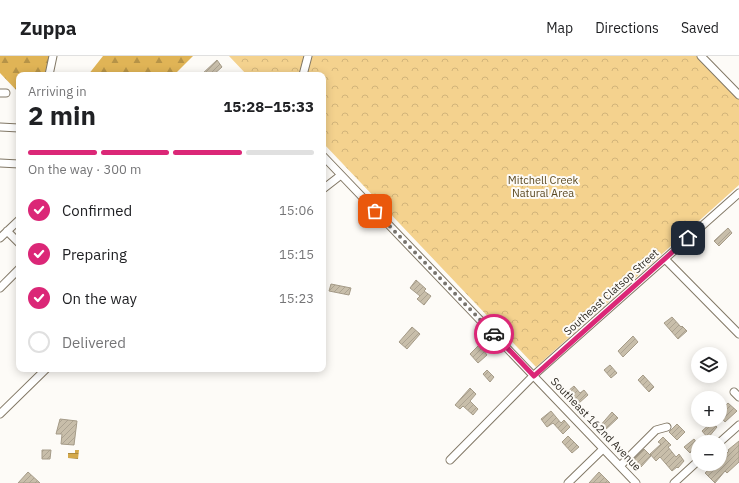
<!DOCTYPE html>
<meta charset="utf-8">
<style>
:root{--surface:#fff;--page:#f2f2f2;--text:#202124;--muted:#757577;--line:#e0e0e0;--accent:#db2777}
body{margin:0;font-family:"IBM Plex Sans",sans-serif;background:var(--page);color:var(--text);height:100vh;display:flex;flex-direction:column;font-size:15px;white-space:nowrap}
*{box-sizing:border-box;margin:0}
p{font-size:13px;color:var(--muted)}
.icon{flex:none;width:22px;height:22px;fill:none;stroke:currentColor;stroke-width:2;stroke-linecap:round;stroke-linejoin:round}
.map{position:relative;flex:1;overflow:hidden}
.sheet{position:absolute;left:16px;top:16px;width:310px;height:300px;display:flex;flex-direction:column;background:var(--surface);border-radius:8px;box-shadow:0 2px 10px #0003}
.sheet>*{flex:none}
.tools{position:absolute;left:691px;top:291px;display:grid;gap:8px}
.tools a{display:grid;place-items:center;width:36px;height:36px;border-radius:50%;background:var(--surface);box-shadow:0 2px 10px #0003;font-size:20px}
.pin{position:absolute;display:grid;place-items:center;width:34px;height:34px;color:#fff;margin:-17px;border-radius:8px;box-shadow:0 2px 6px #0006}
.courier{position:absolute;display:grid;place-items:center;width:40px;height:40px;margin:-20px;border:3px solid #db2777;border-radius:50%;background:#fff;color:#222;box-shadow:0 1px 5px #0007}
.head em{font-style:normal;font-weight:800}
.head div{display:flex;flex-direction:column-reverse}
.head{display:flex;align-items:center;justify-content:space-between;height:68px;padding:0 12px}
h1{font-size:26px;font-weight:800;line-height:30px}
.bar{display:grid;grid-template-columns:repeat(4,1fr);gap:6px 4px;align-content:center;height:48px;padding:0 12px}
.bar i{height:5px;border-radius:3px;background:var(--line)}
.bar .selected{background:var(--accent)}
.bar p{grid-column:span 4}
ol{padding:0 12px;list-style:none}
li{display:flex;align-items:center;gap:12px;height:44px}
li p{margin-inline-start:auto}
li .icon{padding:4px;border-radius:50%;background:var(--accent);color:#fff;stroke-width:4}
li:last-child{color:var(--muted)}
li i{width:22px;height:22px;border:2px solid var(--line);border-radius:50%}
header{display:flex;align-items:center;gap:24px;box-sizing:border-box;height:56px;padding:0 20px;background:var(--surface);border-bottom:1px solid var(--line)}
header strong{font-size:19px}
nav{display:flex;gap:22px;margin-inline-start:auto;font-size:14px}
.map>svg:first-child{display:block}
.forest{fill:url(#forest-firs)}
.park{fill:url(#park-crowns)}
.water{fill:url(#water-rules)}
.building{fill:url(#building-hatch);stroke:#a59b88}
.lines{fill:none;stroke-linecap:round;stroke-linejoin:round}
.minor-casing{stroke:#827866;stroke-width:9}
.minor{stroke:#fff;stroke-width:7}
.done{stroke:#78746e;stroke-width:4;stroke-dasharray:0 7.2}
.route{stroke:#db2777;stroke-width:5}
.labels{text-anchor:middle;stroke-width:4;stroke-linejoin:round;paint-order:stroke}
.park-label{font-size:11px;fill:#5b4922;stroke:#fdfbf7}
.street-label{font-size:11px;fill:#302c25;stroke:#fdfbf7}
</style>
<header>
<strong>Zuppa</strong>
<nav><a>Map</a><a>Directions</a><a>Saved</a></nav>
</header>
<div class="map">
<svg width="739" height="427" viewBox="0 0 739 427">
<defs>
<pattern id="forest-firs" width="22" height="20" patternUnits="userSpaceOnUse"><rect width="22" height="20" fill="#e0b456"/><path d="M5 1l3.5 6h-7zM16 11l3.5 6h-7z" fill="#b69347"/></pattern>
<pattern id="park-crowns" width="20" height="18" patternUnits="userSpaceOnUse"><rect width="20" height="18" fill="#f4d28e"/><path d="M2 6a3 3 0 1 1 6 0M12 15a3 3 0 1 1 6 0" fill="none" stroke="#d2b47a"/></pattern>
<pattern id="water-rules" width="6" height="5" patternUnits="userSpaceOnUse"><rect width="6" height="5" fill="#d4a94b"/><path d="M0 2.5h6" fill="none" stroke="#ac8a3e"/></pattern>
<pattern id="building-hatch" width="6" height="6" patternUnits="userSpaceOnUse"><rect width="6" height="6" fill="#c8beaa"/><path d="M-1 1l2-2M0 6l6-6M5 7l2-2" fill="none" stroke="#aca392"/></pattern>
</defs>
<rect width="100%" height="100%" fill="#fdfbf7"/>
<path class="forest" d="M 0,0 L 50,0 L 47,19 L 19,19 L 19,37 L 0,17 Z
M 103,0 L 193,0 L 174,19 L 88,19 Z"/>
<path class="park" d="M 229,0 L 698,0 L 739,43 L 739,129 L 536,311 L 323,87 L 323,19 L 247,19 Z"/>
<path class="water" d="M 75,394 L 79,394 L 78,403 L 68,402 L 68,397 L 75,397 Z"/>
<path class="building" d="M 217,4 L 222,11 L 213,19 L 201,19 Z
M 728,172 L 732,177 L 719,190 L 714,185 Z
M 416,224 L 426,233 L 424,235 L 431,240 L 424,249 L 417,243 L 420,240 L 410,232 Z
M 331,228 L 351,232 L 349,239 L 329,235 Z
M 672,261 L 681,271 L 682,270 L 687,275 L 678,283 L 664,267 Z
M 412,271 L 420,278 L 407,293 L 399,286 Z
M 633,280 L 638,286 L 623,301 L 618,295 Z
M 481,287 L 487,293 L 484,295 L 487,299 L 478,307 L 470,298 Z
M 610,309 L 617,317 L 611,322 L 604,314 Z
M 487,314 L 494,321 L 490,326 L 483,318 Z
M 643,319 L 654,331 L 649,336 L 638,324 Z
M 574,330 L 580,337 L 584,334 L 588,339 L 579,347 L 568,335 Z
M 470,332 L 476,338 L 470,345 L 478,353 L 473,359 L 463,350 L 460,353 L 455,349 Z
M 728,347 L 737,355 L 725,366 L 720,360 L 720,355 Z
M 551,355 L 561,367 L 564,364 L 570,371 L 563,378 L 553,367 L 547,371 L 541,363 Z
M 612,356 L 618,362 L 603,376 L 599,371 Z
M 60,363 L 77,365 L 74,389 L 61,388 L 62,378 L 56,378 Z
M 712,366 L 717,371 L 708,382 L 702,375 Z
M 677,368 L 685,376 L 677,384 L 669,376 Z
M 568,380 L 579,391 L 572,397 L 562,386 Z
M 663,381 L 671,389 L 668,391 L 676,401 L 679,398 L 684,405 L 678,412 L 677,411 L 672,415 L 660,401 L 656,405 L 650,398 L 661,388 L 658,386 Z
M 694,383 L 698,388 L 690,397 L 684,391 Z
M 739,385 L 739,406 L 727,417 L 725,415 L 715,427 L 705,417 L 715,408 L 720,408 L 720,404 L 729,395 L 728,394 Z
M 644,393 L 651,400 L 641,411 L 632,405 Z
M 42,394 L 51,394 L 50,403 L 42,403 Z
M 28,416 L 40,427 L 18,427 Z
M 599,416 L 610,427 L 589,427 Z"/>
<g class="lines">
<defs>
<path id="minor" d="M 701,0 L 739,39
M 49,19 L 53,0
M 303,19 L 308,0
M 0,37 L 6,37
M 0,71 L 19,72
M 323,100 L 636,427
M 0,107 L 19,108
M 323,133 L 341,119
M 7,175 L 19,187
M 0,182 L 19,164
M 665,203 L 739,278
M 0,232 L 19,213
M 734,336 L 739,341
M 0,358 L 46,313
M 720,386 L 739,369
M 450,404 L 534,319 L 739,137
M 620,410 L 656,374 L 667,371
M 568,427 L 603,393
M 674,427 L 698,405"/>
</defs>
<use href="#minor" class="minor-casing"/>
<use href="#minor" class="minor"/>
</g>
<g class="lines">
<path class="done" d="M 375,155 L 494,278"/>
<path class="route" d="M 494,278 L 534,320 L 688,182"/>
</g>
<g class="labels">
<g class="park-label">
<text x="543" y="128">Mitchell Creek<tspan x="543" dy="13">Natural Area</tspan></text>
</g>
<g class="street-label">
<text transform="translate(611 236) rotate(-42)" y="4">Southeast Clatsop Street</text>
<text transform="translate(596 368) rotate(46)" y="4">Southeast 162nd Avenue</text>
</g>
</g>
</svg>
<div class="tools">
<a><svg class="icon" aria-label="layers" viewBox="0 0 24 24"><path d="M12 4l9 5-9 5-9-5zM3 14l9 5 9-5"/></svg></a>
<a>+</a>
<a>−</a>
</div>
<div class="pin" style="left:375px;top:155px;background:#ea580c"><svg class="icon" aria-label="bag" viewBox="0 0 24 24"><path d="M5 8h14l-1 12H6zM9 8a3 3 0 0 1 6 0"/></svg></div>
<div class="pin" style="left:688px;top:182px;background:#1f2937"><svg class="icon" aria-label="home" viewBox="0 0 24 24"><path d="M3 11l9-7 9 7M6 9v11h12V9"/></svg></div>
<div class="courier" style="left:494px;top:278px"><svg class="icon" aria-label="car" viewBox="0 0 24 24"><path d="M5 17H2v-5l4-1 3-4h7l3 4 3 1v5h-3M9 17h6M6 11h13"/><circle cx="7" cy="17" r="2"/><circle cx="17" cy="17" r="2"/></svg></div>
<section class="sheet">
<div class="head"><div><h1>2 min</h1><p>Arriving in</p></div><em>15:28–15:33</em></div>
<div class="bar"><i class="selected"></i><i class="selected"></i><i class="selected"></i><i></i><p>On the way · 300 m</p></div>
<ol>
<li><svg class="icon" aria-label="check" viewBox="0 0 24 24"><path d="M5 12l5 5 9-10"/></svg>Confirmed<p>15:06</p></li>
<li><svg class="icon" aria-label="check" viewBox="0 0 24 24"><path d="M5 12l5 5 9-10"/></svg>Preparing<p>15:15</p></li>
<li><svg class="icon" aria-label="check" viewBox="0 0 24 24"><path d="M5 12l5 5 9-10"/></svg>On the way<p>15:23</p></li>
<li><i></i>Delivered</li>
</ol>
</section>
</div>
